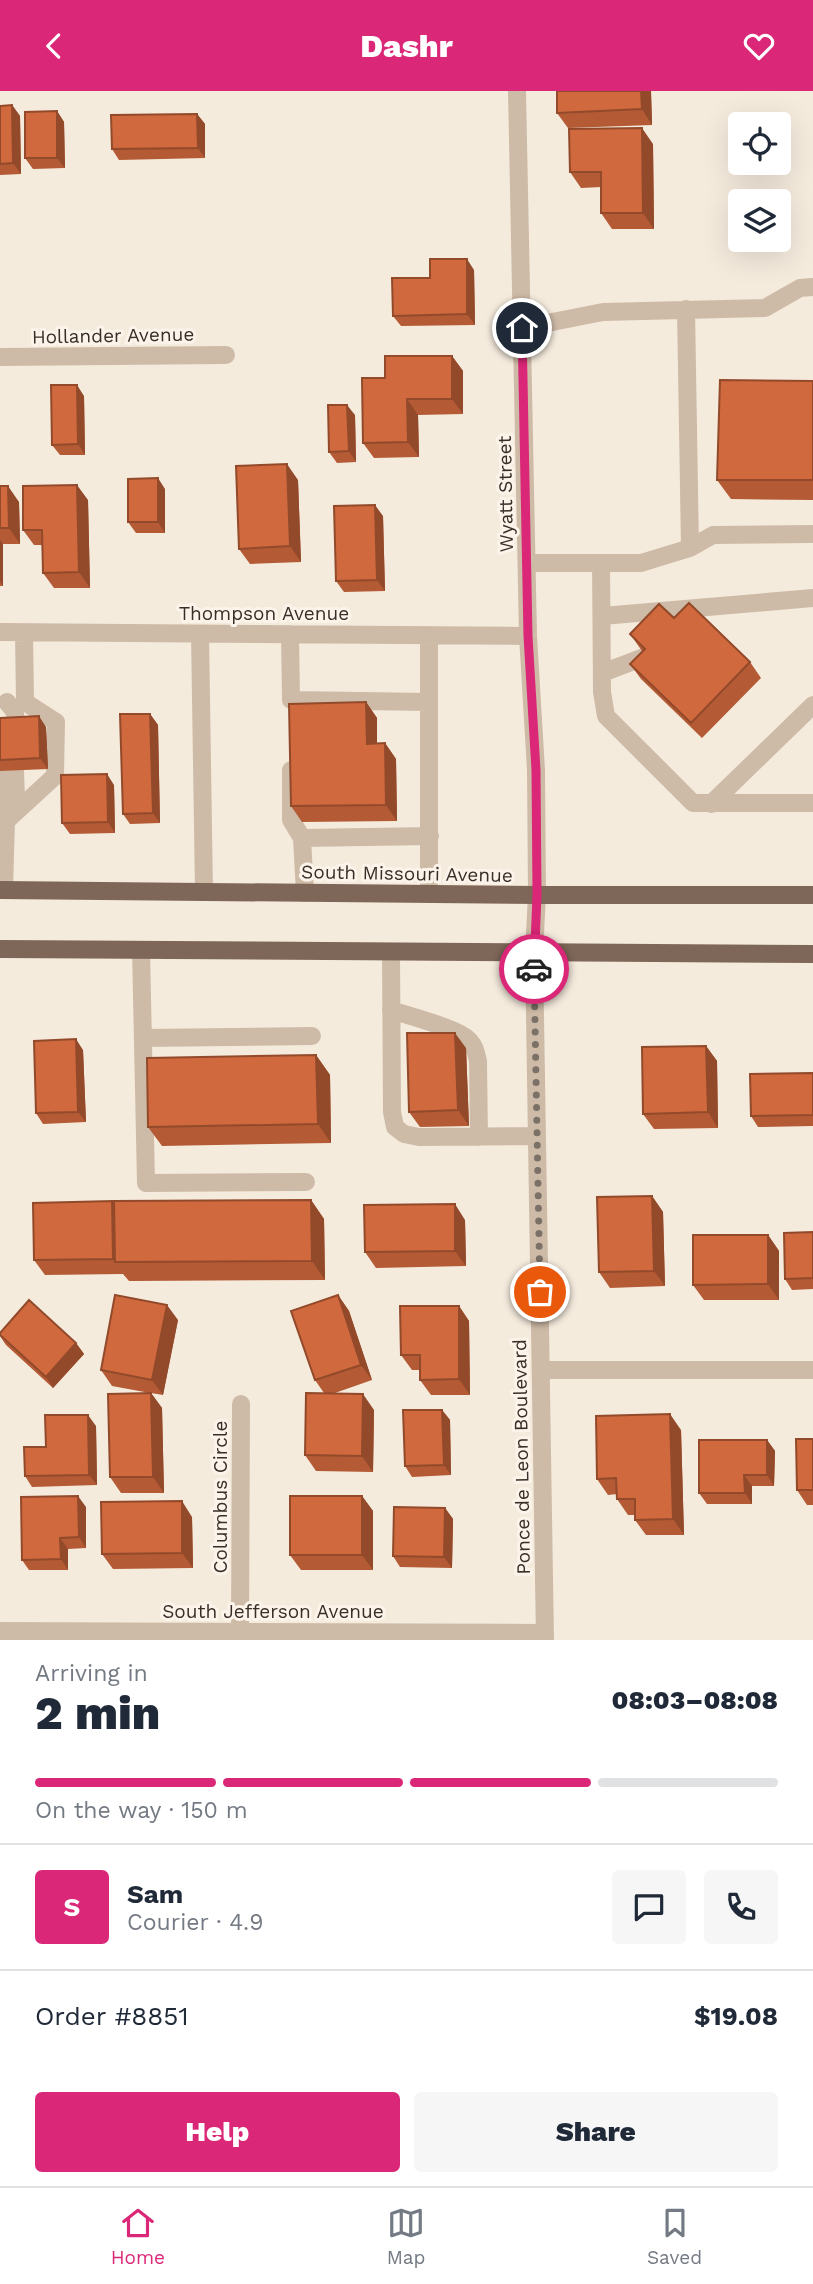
<!DOCTYPE html>
<meta charset="utf-8">
<style>
:root{--surface:#fff;--page:#f6f6f7;--text:#1f2937;--muted:#747a83;--line:#e0e1e3;--accent:#db2777}
body{margin:0;font-family:"Work Sans",sans-serif;background:var(--page);color:var(--text);height:100vh;display:flex;flex-direction:column;font-size:26px;white-space:nowrap}
*{box-sizing:border-box;margin:0}
p{font-size:23px;color:var(--muted)}
.icon{flex:none;width:38px;height:38px;fill:none;stroke:currentColor;stroke-width:2;stroke-linecap:round;stroke-linejoin:round}
.map{position:relative;height:1549px;overflow:hidden}
.details{display:flex;flex-direction:column;background:var(--surface);flex:1}
.details>*{flex:none}
.tools{position:absolute;left:728px;top:21px;display:grid;gap:14px}
.tools a{display:grid;place-items:center;width:63px;height:63px;border-radius:7px;background:var(--surface);box-shadow:0 7px 28px #0002;font-size:35px}
.pin{position:absolute;display:grid;place-items:center;width:60px;height:60px;color:#fff;margin:-30px;border:4px solid #fff;border-radius:50%;box-shadow:0 2px 7px #0007}
.courier{position:absolute;display:grid;place-items:center;width:70px;height:70px;margin:-35px;border:5px solid #db2777;border-radius:50%;background:#fff;color:#222;box-shadow:0 2px 9px #0007}
.overview em{font-style:normal;font-weight:800}
.overview div{display:flex;flex-direction:column-reverse}
.overview{display:flex;align-items:center;justify-content:space-between;height:119px;padding:0 35px}
h1{font-size:46px;font-weight:800;line-height:52px}
.bar{display:grid;grid-template-columns:repeat(4,1fr);gap:10px 7px;align-content:center;height:84px;padding:0 35px}
.bar i{height:9px;border-radius:5px;background:var(--line)}
.bar .active{background:var(--accent)}
.bar p{grid-column:span 4}
.line{display:flex;align-items:center;gap:18px;padding:0 35px;border-top:2px solid var(--line)}
.line div{flex:1}
.round{display:grid;place-items:center;flex:none;width:74px;height:74px;border-radius:7px;background:var(--page)}
.action{display:flex;gap:14px;margin-top:auto;padding:14px 35px}
.action a{flex:1;height:80px;border-radius:7px;background:var(--accent);color:#fff;font-size:28px;font-weight:800;line-height:80px;text-align:center}
.action a+a{background:var(--page);color:var(--text)}
header{display:flex;justify-content:space-between;align-items:center;height:91px;padding:0 35px;background:var(--accent);color:#fff;font-size:32px;font-weight:800}
.menu{display:flex;justify-content:space-around;align-items:center;height:98px;border-top:2px solid var(--line);background:var(--surface);font-size:19px;color:var(--muted)}
.menu a{display:grid;justify-items:center;gap:4px}
.menu .active{color:var(--accent)}
.map>svg:first-child{display:block}
.lines{fill:none;stroke-linecap:round;stroke-linejoin:round}
.minor{stroke:#cebba7;stroke-width:18}
.major{stroke:#7e6758;stroke-width:18}
.wall{fill:#b45a35}
.shaded-wall{fill:#924a2b}
.building{fill:#d1693e;stroke:#924a2b;stroke-width:2}
.done{stroke:#7b7167;stroke-width:7;stroke-dasharray:0 12.6}
.route{stroke:#db2777;stroke-width:9}
.labels{text-anchor:middle;stroke-width:6;stroke-linejoin:round;paint-order:stroke}
.street-label{font-size:19px;fill:#3a2f28;stroke:#fcf4ea}
</style>
<header><svg class="icon" aria-label="back" viewBox="0 0 24 24"><path d="M15 5l-7 7 7 7"/></svg>Dashr<svg class="icon" aria-label="heart" viewBox="0 0 24 24"><path d="M12 20l-8-8c-3-5 5-10 8-4 3-6 11-1 8 4z"/></svg></header>
<div class="map">
<svg width="813" height="1549" viewBox="0 0 813 1549">
<rect width="100%" height="100%" fill="#f5ebdd"/>
<g class="lines">
<path class="minor" d="M 517,0 L 528,545 L 536,679 L 537,804 L 534,862 L 545,1549
M 686,218 L 690,457
M 522,237 L 603,221 L 765,217 L 800,197 L 813,196
M 0,266 L 226,264
M 527,472 L 641,472 L 690,457 L 713,444 L 813,443
M 601,472 L 602,601 L 606,625 L 693,712 L 813,712
M 602,525 L 813,507
M 0,541 L 528,545
M 200,543 L 204,801
M 290,543 L 291,609 L 429,611
M 602,582 L 647,565
M 7,611 L 15,621 L 15,637
M 291,679 L 291,729 L 302,747 L 305,802
M 0,683 L 0,708 L 7,715 L 6,730
M 711,713 L 813,614
M 7,715 L 16,708 L 15,679
M 302,747 L 430,745
M 4,799 L 6,730 L 55,685 L 56,631 L 25,611 L 24,541
M 429,802 L 429,544
M 141,859 L 146,1092 L 306,1091
M 391,861 L 392,1021 L 395,1036 L 404,1043 L 419,1046 L 537,1045
M 391,919 C 409,925 457,937 469,949 C 475,955 476,962 478,970 L 479,1046
M 143,947 L 312,945
M 541,1279 L 813,1279
M 0,1540 L 545,1542
M 240,1541 L 241,1313"/>
<path class="major" d="M 0,799 L 537,804 L 813,804
M 0,858 L 813,863"/>
</g>
<path class="wall" d="M 651,0 L 652,34 L 568,37 L 557,22 Z
M 12,14 L 20,25 L 21,83 L 0,84 L 0,15 Z
M 57,20 L 64,31 L 65,77 L 33,78 L 25,67 Z
M 197,23 L 205,33 L 205,67 L 119,69 L 112,58 Z
M 653,53 L 654,138 L 612,138 L 601,122 L 601,96 L 581,97 L 570,81 Z
M 474,179 L 475,234 L 401,235 L 393,225 L 430,187 Z
M 452,265 L 463,280 L 463,323 L 418,324 L 419,366 L 374,367 L 363,352 L 385,287 Z
M 813,290 L 813,409 L 731,408 L 717,389 Z
M 84,305 L 85,364 L 60,364 L 52,354 Z
M 355,324 L 356,371 L 337,372 L 329,361 Z
M 298,389 L 301,471 L 250,473 L 239,458 Z
M 0,395 L 19,411 L 20,453 L 3,453 L 3,495 L 0,495 Z
M 165,398 L 165,442 L 136,442 L 128,431 Z
M 88,409 L 90,497 L 54,497 L 43,482 L 42,454 L 34,454 L 23,439 Z
M 383,425 L 385,500 L 344,501 L 336,490 Z
M 674,527 L 750,571 L 761,587 L 702,647 L 641,588 L 630,573 L 642,560 L 630,543 Z
M 366,611 L 377,627 L 377,652 L 385,652 L 396,668 L 397,730 L 302,731 L 291,715 Z
M 150,623 L 158,634 L 160,732 L 130,733 L 123,723 Z
M 0,627 L 46,636 L 48,678 L 0,680 Z
M 114,694 L 115,742 L 70,743 L 62,732 Z
M 706,955 L 717,970 L 718,1037 L 654,1038 L 643,1023 Z
M 466,957 L 469,1035 L 420,1036 L 409,1021 Z
M 83,959 L 86,1031 L 43,1033 L 36,1022 Z
M 316,964 L 330,984 L 331,1052 L 162,1055 L 148,1036 Z
M 813,982 L 813,1035 L 758,1036 L 751,1025 Z
M 652,1105 L 663,1121 L 665,1195 L 610,1197 L 599,1181 Z
M 311,1109 L 324,1128 L 325,1189 L 129,1190 L 123,1183 L 45,1184 L 34,1169 L 114,1113 Z
M 465,1129 L 466,1175 L 376,1177 L 365,1161 Z
M 813,1141 L 813,1198 L 792,1199 L 785,1188 Z
M 768,1144 L 779,1160 L 779,1209 L 704,1209 L 693,1194 Z
M 338,1204 L 349,1220 L 372,1289 L 332,1303 L 374,1319 L 373,1381 L 316,1380 L 305,1364 L 324,1302 L 315,1289 Z
M 459,1215 L 469,1230 L 470,1304 L 431,1304 L 420,1289 L 420,1279 L 412,1279 L 401,1264 Z
M 178,1229 L 163,1304 L 151,1302 L 162,1317 L 164,1402 L 121,1402 L 110,1386 L 150,1302 L 112,1295 L 101,1279 Z
M 0,1245 L 76,1252 L 84,1263 L 53,1297 L 6,1254 Z
M 442,1319 L 450,1329 L 451,1384 L 412,1386 L 405,1375 Z
M 96,1335 L 97,1394 L 32,1396 L 25,1385 L 46,1356 Z
M 681,1339 L 684,1444 L 646,1444 L 635,1429 L 635,1424 L 628,1424 L 617,1408 L 617,1403 L 608,1404 L 597,1388 Z
M 813,1348 L 813,1414 L 807,1414 L 797,1399 Z
M 767,1349 L 775,1360 L 774,1395 L 752,1395 L 752,1413 L 707,1413 L 699,1402 Z
M 362,1405 L 373,1420 L 373,1479 L 301,1479 L 290,1464 Z
M 86,1416 L 86,1457 L 68,1458 L 68,1479 L 29,1479 L 22,1469 Z
M 445,1417 L 453,1428 L 452,1477 L 400,1476 L 393,1465 Z
M 192,1426 L 193,1477 L 113,1478 L 102,1463 Z"/>
<path class="shaded-wall" d="M 641,0 L 651,0 L 652,34 L 642,18 Z
M 12,14 L 20,25 L 21,83 L 13,72 Z
M 57,20 L 64,31 L 65,77 L 57,67 Z
M 197,23 L 205,33 L 205,67 L 198,57 Z
M 642,37 L 653,53 L 654,138 L 643,122 Z
M 467,168 L 474,179 L 475,234 L 467,223 Z
M 452,265 L 463,280 L 463,323 L 452,308 Z
M 77,294 L 84,305 L 85,364 L 78,353 Z
M 407,308 L 418,324 L 419,366 L 408,351 Z
M 347,314 L 355,324 L 356,371 L 349,360 Z
M 287,373 L 298,389 L 301,471 L 290,455 Z
M 158,387 L 165,398 L 165,442 L 158,431 Z
M 77,394 L 88,409 L 90,497 L 79,481 Z
M 8,395 L 19,411 L 20,453 L 9,437 Z
M 375,414 L 383,425 L 385,500 L 377,489 Z
M 0,449 L 3,453 L 3,495 L 0,490 Z
M 366,611 L 377,627 L 377,668 L 367,653 Z
M 150,623 L 158,634 L 160,732 L 153,722 Z
M 39,625 L 46,636 L 48,678 L 40,667 Z
M 385,652 L 396,668 L 397,730 L 386,714 Z
M 107,683 L 114,694 L 115,742 L 108,731 Z
M 455,942 L 466,957 L 469,1035 L 458,1019 Z
M 76,948 L 83,959 L 86,1031 L 78,1021 Z
M 706,955 L 717,970 L 718,1037 L 708,1021 Z
M 316,964 L 330,984 L 331,1052 L 318,1033 Z
M 652,1105 L 663,1121 L 665,1195 L 654,1180 Z
M 311,1109 L 324,1128 L 325,1189 L 312,1170 Z
M 112,1110 L 123,1126 L 115,1171 L 113,1168 Z
M 455,1113 L 465,1129 L 466,1175 L 455,1160 Z
M 768,1144 L 779,1160 L 779,1209 L 768,1193 Z
M 338,1204 L 349,1220 L 372,1289 L 361,1274 Z
M 167,1214 L 178,1229 L 163,1304 L 152,1289 Z
M 459,1215 L 469,1230 L 470,1304 L 459,1288 Z
M 76,1252 L 84,1263 L 53,1297 L 46,1286 Z
M 151,1302 L 162,1317 L 164,1402 L 153,1386 Z
M 363,1303 L 374,1319 L 373,1381 L 362,1365 Z
M 442,1319 L 450,1329 L 451,1384 L 444,1374 Z
M 670,1323 L 681,1339 L 684,1444 L 673,1428 Z
M 88,1324 L 96,1335 L 97,1394 L 89,1384 Z
M 767,1349 L 775,1360 L 774,1395 L 767,1384 Z
M 744,1384 L 752,1395 L 752,1413 L 745,1402 Z
M 78,1405 L 86,1416 L 86,1457 L 79,1446 Z
M 362,1405 L 373,1420 L 373,1479 L 362,1464 Z
M 182,1410 L 192,1426 L 193,1477 L 182,1462 Z
M 445,1417 L 453,1428 L 452,1477 L 444,1466 Z
M 60,1447 L 68,1458 L 68,1479 L 61,1468 Z"/>
<path class="building" d="M 557,0 L 641,0 L 642,18 L 557,22 Z
M 12,14 L 13,72 L 0,73 L 0,15 Z
M 57,20 L 57,67 L 25,67 L 25,21 Z
M 197,23 L 198,57 L 112,58 L 111,24 Z
M 642,37 L 643,122 L 601,122 L 601,81 L 570,81 L 569,38 Z
M 430,168 L 467,168 L 467,223 L 393,225 L 392,187 L 430,187 Z
M 385,265 L 452,265 L 452,308 L 407,308 L 408,351 L 363,352 L 362,287 L 385,287 Z
M 720,289 L 813,290 L 813,389 L 717,389 Z
M 51,294 L 77,294 L 78,353 L 52,354 Z
M 328,314 L 347,314 L 349,360 L 329,361 Z
M 287,373 L 290,455 L 239,458 L 236,375 Z
M 158,387 L 158,431 L 128,431 L 128,388 Z
M 77,394 L 79,481 L 43,482 L 42,439 L 23,439 L 23,395 Z
M 0,395 L 8,395 L 9,437 L 0,437 Z
M 375,414 L 377,489 L 336,490 L 334,415 Z
M 689,512 L 750,571 L 691,632 L 630,573 L 645,558 L 630,543 L 659,513 L 674,527 Z
M 366,611 L 367,653 L 385,652 L 386,714 L 291,715 L 289,613 Z
M 120,623 L 150,623 L 153,722 L 123,723 Z
M 39,625 L 40,667 L 0,669 L 0,627 Z
M 107,683 L 108,731 L 62,732 L 61,684 Z
M 407,942 L 455,942 L 458,1019 L 409,1021 Z
M 76,948 L 78,1021 L 36,1022 L 34,950 Z
M 706,955 L 708,1021 L 643,1023 L 642,956 Z
M 316,964 L 318,1033 L 148,1036 L 147,967 Z
M 813,982 L 813,1024 L 751,1025 L 750,983 Z
M 652,1105 L 654,1180 L 599,1181 L 597,1106 Z
M 311,1109 L 312,1170 L 115,1171 L 114,1110 Z
M 112,1110 L 113,1168 L 34,1169 L 33,1112 Z
M 455,1113 L 455,1160 L 365,1161 L 364,1114 Z
M 813,1141 L 813,1187 L 785,1188 L 784,1142 Z
M 693,1144 L 768,1144 L 768,1193 L 693,1194 Z
M 115,1204 L 167,1214 L 152,1289 L 101,1279 Z
M 338,1204 L 361,1274 L 315,1289 L 291,1220 Z
M 29,1209 L 76,1252 L 46,1286 L 0,1244 L 0,1242 Z
M 400,1215 L 459,1215 L 459,1288 L 420,1289 L 420,1264 L 401,1264 Z
M 151,1302 L 153,1386 L 110,1386 L 108,1303 Z
M 306,1302 L 363,1303 L 362,1365 L 305,1364 Z
M 403,1319 L 442,1319 L 444,1374 L 405,1375 Z
M 670,1323 L 673,1428 L 635,1429 L 635,1408 L 617,1408 L 616,1387 L 597,1388 L 596,1325 Z
M 45,1324 L 88,1324 L 89,1384 L 25,1385 L 24,1356 L 46,1356 Z
M 796,1348 L 813,1348 L 813,1399 L 797,1399 Z
M 699,1349 L 767,1349 L 767,1384 L 744,1384 L 745,1402 L 699,1402 Z
M 78,1405 L 79,1446 L 60,1447 L 61,1468 L 22,1469 L 21,1406 Z
M 290,1405 L 362,1405 L 362,1464 L 290,1464 Z
M 182,1410 L 182,1462 L 102,1463 L 101,1411 Z
M 394,1416 L 445,1417 L 444,1466 L 393,1465 Z"/>
<g class="lines">
<path class="done" d="M 534,878 L 540,1201"/>
<path class="route" d="M 522,237 L 528,545 L 536,679 L 537,804 L 534,878"/>
</g>
<g class="labels">
<g class="street-label">
<text transform="translate(113 244) rotate(-1)" y="7">Hollander Avenue</text>
<text transform="translate(505 403) rotate(-91)" y="7">Wyatt Street</text>
<text x="264" y="529">Thompson Avenue</text>
<text transform="translate(407 782) rotate(1)" y="7">South Missouri Avenue</text>
<text transform="translate(521 1366) rotate(-91)" y="7">Ponce de Leon Boulevard</text>
<text transform="translate(220 1406) rotate(-90)" y="7">Columbus Circle</text>
<text x="273" y="1527">South Jefferson Avenue</text>
</g>
</g>
</svg>
<div class="tools">
<a><svg class="icon" aria-label="locate" viewBox="0 0 24 24"><circle cx="12" cy="12" r="6"/><path d="M12 2v4M12 18v4M2 12h4M18 12h4"/></svg></a>
<a><svg class="icon" aria-label="layers" viewBox="0 0 24 24"><path d="M12 4l9 5-9 5-9-5zM3 14l9 5 9-5"/></svg></a>
</div>
<div class="pin" style="left:540px;top:1201px;background:#ea580c"><svg class="icon" aria-label="bag" viewBox="0 0 24 24"><path d="M5 8h14l-1 12H6zM9 8a3 3 0 0 1 6 0"/></svg></div>
<div class="pin" style="left:522px;top:237px;background:#1f2937"><svg class="icon" aria-label="home" viewBox="0 0 24 24"><path d="M3 11l9-7 9 7M6 9v11h12V9"/></svg></div>
<div class="courier" style="left:534px;top:878px"><svg class="icon" aria-label="car" viewBox="0 0 24 24"><path d="M5 17H2v-5l4-1 3-4h7l3 4 3 1v5h-3M9 17h6M6 11h13"/><circle cx="7" cy="17" r="2"/><circle cx="17" cy="17" r="2"/></svg></div>
</div>
<section class="details">
<div class="overview"><div><h1>2 min</h1><p>Arriving in</p></div><em>08:03–08:08</em></div>
<div class="bar"><i class="active"></i><i class="active"></i><i class="active"></i><i></i><p>On the way · 150 m</p></div>
<div class="line" style="height:126px"><b class="round" style="background:var(--accent);color:#fff">S</b><div><b>Sam</b><p>Courier · 4.9</p></div><a class="round"><svg class="icon" aria-label="chat" viewBox="0 0 24 24"><path d="M4 5h16v11H9l-5 4z"/></svg></a><a class="round"><svg class="icon" aria-label="phone" viewBox="0 0 24 24"><path d="M5 4h4l2 5-3 2q2 4 5 5l2-3 5 2v4C11 20 4 13 5 4z"/></svg></a></div>
<div class="line" style="height:91px"><div>Order #8851</div><b>$19.08</b></div>
<div class="action"><a>Help</a><a>Share</a></div>
</section>
<nav class="menu">
<a class="active"><svg class="icon" aria-label="home" viewBox="0 0 24 24"><path d="M3 11l9-7 9 7M6 9v11h12V9"/></svg>Home</a>
<a><svg class="icon" aria-label="map" viewBox="0 0 24 24"><path d="M3 6l6-2 6 2 6-2v14l-6 2-6-2-6 2zM9 4v14M15 6v14"/></svg>Map</a>
<a><svg class="icon" aria-label="saved" viewBox="0 0 24 24"><path d="M7 4h10v16l-5-4-5 4z"/></svg>Saved</a>
</nav>
